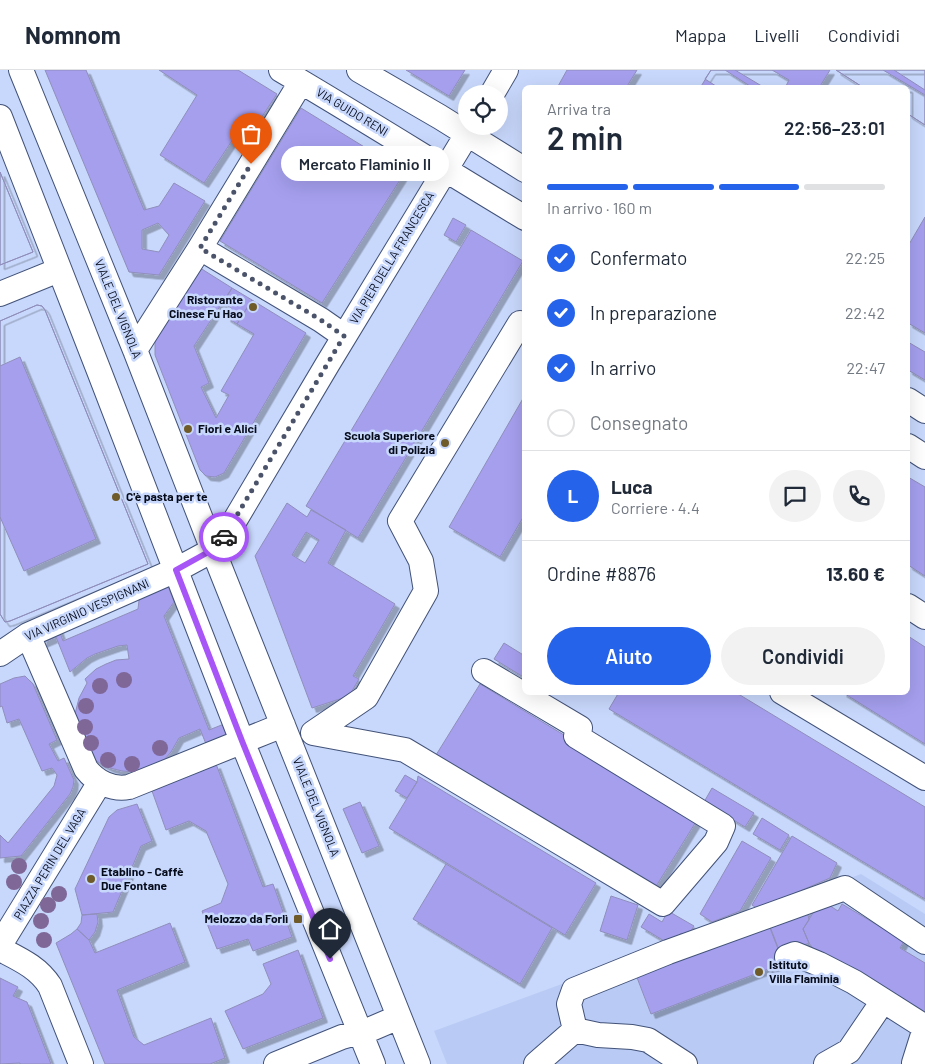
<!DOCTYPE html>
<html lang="it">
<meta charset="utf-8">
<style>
:root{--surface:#fff;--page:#f2f2f3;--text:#1f2937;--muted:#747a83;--line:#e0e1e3;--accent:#2563eb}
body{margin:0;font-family:Barlow,sans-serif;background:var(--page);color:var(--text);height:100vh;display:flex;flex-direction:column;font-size:19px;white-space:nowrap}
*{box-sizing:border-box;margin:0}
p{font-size:16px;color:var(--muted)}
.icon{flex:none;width:28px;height:28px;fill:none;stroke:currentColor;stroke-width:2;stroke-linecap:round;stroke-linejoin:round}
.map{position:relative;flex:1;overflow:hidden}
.panel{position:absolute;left:522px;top:15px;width:388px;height:610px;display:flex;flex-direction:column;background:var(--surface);border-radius:8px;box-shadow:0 5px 20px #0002}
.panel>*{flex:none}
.tools{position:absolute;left:458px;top:15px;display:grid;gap:10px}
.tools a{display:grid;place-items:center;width:50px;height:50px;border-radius:50%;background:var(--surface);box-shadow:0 5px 20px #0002;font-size:25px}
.pin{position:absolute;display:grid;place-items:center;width:42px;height:42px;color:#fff;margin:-51px -21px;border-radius:50% 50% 50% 0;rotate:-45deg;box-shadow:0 0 5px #0007}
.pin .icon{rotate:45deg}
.courier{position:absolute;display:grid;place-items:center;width:50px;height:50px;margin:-25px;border:4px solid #a855f7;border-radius:50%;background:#fff;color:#222;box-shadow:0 1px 6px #0007}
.bubble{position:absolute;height:35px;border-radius:18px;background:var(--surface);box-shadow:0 5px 20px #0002;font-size:16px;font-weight:600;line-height:35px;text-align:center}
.overview em{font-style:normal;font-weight:600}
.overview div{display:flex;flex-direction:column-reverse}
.overview{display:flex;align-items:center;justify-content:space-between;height:85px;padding:0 25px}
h1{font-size:32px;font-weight:600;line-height:38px}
.bar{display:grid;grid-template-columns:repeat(4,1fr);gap:8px 5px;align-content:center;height:60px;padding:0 25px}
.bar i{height:6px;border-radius:4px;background:var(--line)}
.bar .current{background:var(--accent)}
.bar p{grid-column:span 4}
.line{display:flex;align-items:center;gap:12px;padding:0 25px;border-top:1px solid var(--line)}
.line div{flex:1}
.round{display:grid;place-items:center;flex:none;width:52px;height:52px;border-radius:26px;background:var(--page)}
ol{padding:0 25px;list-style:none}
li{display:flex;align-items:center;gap:15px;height:55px}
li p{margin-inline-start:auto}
li .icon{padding:5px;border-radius:50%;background:var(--accent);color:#fff;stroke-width:4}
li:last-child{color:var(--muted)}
li i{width:28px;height:28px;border:2px solid var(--line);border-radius:50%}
.primary-button{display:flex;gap:10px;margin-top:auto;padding:10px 25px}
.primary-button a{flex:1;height:58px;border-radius:30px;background:var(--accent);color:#fff;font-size:20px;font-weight:600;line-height:58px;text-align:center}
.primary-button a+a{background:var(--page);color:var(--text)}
header{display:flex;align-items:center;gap:30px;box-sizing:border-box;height:70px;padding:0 25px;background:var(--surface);border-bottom:1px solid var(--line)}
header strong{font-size:24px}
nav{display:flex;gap:28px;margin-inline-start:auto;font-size:18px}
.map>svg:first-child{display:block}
.built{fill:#b9cbf4}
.building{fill:#a59fee;stroke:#908ebb;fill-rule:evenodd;filter:url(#shadow)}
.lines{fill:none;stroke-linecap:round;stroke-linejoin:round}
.minor-casing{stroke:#425278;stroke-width:26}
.minor{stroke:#fff;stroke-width:24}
.tree{fill:#7f6798}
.done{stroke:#4a5369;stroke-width:5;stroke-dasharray:0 9}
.route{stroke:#a855f7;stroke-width:6}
.poi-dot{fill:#6f5a29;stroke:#c8d8fc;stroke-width:2}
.labels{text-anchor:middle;stroke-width:5;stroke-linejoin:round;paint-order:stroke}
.street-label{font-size:12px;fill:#060b1a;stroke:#c8d8fc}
.poi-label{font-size:12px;font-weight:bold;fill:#060b1a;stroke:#c8d8fc;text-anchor:start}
</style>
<header>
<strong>Nomnom</strong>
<nav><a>Mappa</a><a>Livelli</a><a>Condividi</a></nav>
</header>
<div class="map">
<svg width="925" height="994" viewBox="0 0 925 994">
<defs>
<filter id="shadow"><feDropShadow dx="4.5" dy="4.5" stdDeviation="0" flood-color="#0004"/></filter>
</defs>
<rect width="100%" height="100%" fill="#c8d8fc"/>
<path class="built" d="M 861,804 L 925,844 L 925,994 L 447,994 L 434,961 Z"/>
<path class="building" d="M 45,0 L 86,0 L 144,140 L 159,136 L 174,113 L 205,131 L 159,205 L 129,202 ZM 158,153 L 169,165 L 159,182 L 142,179 L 142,160 Z
M 159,0 L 238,0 L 277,24 L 255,57 L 245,51 L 204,113 L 160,85 L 197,25 Z
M 406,0 L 465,0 L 449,26 Z
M 567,0 L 637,0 L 626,18 L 557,18 Z
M 711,0 L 830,0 L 819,18 L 700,18 Z
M 711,0 L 725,0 L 753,18 L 719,18 L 705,9 Z
M 735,0 L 772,0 L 789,10 L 785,18 L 765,18 Z
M 836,0 L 925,0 L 925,55 L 908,44 L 908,18 L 864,18 Z
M 836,0 L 883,0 L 925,25 L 925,55 L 908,44 L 908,18 L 864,18 Z
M 894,0 L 925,0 L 925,20 Z
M 301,38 L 405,102 L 322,233 L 220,171 Z
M 0,102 L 33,182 L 0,195 Z
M 0,102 L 33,182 L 0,195 Z
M 925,147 L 925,263 L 908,253 L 908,176 Z
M 453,148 L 466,155 L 456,172 L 444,165 Z
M 471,160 L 523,191 L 358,468 L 306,436 Z
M 197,196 L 232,218 L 194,276 L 209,313 L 201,317 L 216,348 L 229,325 L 221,321 L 254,264 L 237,254 L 252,230 L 306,263 L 224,403 L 215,407 L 206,406 L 200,400 L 155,285 L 155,272 L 157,260 Z
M 232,218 L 252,230 L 237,254 L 226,247 L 231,238 L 223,233 Z
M 37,235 L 42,236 L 45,240 L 148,494 L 10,551 L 5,552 L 0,544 L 0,447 L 24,501 L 96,469 L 20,287 L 0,296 L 0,251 Z
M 37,235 L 42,236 L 45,240 L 148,494 L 10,551 L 5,552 L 0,544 L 0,251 Z
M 908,272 L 925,282 L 925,310 L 908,300 Z
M 525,325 L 525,444 L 500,487 L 449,457 Z
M 908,407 L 925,417 L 925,506 L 908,495 Z
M 287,433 L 307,447 L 311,440 L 346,460 L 328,493 L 395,534 L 353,606 L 359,609 L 349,626 L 312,638 L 255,486 ZM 306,462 L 319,470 L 305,493 L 292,485 Z
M 168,516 L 174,532 L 164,546 L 209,660 L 224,654 L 227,662 L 227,665 L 206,674 L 200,659 L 179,668 L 171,682 L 164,690 L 158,694 L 134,702 L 122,701 L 110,698 L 98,692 L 88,684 L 75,644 L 79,628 L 87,613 L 85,609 L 96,599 L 106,594 L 116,590 L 129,589 L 127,575 L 118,576 L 95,584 L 87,588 L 70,602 L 56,567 L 42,573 L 43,563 L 58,557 L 63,571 L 138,539 L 140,522 Z
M 908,566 L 925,577 L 925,674 L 842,622 L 908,622 Z
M 504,573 L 525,586 L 525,608 L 494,589 Z
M 25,606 L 33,614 L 57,670 L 49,674 L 58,691 L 64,688 L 74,710 L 73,717 L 70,724 L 21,786 L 0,788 L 0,765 L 8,773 L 54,716 L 57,705 L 52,698 L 42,701 L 19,649 L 7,653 L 2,636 L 0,637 L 0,614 L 14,608 Z
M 480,614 L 699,747 L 655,818 L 436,685 Z
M 619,622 L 735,622 L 925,737 L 925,829 L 609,639 Z
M 216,694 L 263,817 L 273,814 L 292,867 L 253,881 L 248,869 L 217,879 L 202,841 L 221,833 L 228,814 L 206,761 L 189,751 L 166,760 L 152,721 Z
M 405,705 L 417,712 L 407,728 L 395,721 Z
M 418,706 L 596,813 L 565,865 L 389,758 L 417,712 Z
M 712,718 L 754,743 L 745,757 L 704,732 Z
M 360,732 L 379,776 L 362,783 L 343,739 Z
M 137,734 L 152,771 L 141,776 L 113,842 L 82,845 L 75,819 L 109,747 L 117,740 Z
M 762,748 L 789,765 L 780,780 L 753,764 Z
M 792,766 L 837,793 L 830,808 L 758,839 L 752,835 Z
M 742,771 L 771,788 L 740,841 L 712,852 L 700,844 Z
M 446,794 L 552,858 L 520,914 L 413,849 Z
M 611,826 L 638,835 L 627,870 L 600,861 Z
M 821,830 L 838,841 L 842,834 L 904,871 L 900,878 L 925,893 L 925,948 L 814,880 L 809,873 L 803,859 Z
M 807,839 L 809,850 L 803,859 L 809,873 L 780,884 L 770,858 L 799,847 Z
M 668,841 L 694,856 L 687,867 L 681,863 L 675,872 L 669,869 L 666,872 L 641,857 L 649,844 L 662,852 Z
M 97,844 L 98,852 L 95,862 L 89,870 L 77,859 L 81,853 L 82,845 Z
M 170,853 L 185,892 L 117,920 L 134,967 L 144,975 L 211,948 L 225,988 L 210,994 L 105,994 L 56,873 L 71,864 L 77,859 L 89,870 L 95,883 Z
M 769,854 L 784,893 L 651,944 L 636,905 Z
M 298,880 L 323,948 L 243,979 L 225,941 L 263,924 L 271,914 L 263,894 Z
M 0,908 L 18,917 L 13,926 L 27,932 L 51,994 L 20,994 L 20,993 L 0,994 Z"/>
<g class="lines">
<defs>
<path id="minor" d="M 21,0 L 135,280 L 213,480 L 418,994
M 281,0 C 363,48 443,99 525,148
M 359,0 L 440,47 L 525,100
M 492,24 L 506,0
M 0,47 L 99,301 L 188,532 L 242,671 L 373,994
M 200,178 L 321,250 L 344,266
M 0,224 L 59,200
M 135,280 L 200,178 L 301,12
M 908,330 L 925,341
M 908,376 L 925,387
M 908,536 L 925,547
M 28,565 L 86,699 C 96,712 112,720 129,717 L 283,655
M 0,584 L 28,565 L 176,500 L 213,480 L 225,467 L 327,295 L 472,56
M 484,601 L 580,658 L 576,666 L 723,756 L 716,772 L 663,834 L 405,680 L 313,663 L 366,627 L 426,521 L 421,491 L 400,451 L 520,253 L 525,255
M 782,622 L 925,708
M 0,875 L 100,712
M 0,879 C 19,889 38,897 50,916 L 81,994
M 787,887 L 795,884 L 819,894 L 854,912 L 925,957
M 575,960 L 598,965 L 632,967 L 648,970 L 685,994
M 914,993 L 925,958
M 276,994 L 342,967 L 371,959 L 399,947
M 536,994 L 575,960 L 569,934 L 574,920 L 668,882 L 845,818 L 925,872
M 826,994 L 849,981 L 883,931"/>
</defs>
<use href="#minor" class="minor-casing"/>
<use href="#minor" class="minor"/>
</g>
<g class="tree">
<circle cx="124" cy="610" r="8"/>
<circle cx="100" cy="616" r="8"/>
<circle cx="86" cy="636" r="8"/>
<circle cx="85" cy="657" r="8"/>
<circle cx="91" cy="673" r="8"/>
<circle cx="160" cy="678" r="8"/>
<circle cx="108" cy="690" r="8"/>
<circle cx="132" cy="694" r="8"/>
<circle cx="19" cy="796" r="8"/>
<circle cx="14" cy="812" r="8"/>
<circle cx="59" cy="824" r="8"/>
<circle cx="48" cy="835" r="8"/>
<circle cx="41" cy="851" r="8"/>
<circle cx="44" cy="870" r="8"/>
</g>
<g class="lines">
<path class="done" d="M 224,467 L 344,266 L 321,250 L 200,178 L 251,94"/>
<path class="route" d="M 224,467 L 212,480 L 176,500 L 242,671 L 330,889"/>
</g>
<g class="poi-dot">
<circle cx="253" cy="237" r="5"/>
<circle cx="188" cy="359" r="5"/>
<circle cx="445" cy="373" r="5"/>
<circle cx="116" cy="427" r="5"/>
<circle cx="91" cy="809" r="5"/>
<rect x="293" y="844" width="10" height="10" rx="2.5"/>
<circle cx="759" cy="902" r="5"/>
</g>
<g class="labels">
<g class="street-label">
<text transform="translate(352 42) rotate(31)" y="4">VIA GUIDO RENI</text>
<text transform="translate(392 188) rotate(-59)" y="4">VIA PIER DELLA FRANCESCA</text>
<text transform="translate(118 239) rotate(68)" y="4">VIALE DEL VIGNOLA</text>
<text transform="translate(87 540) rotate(-24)" y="4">VIA VIRGINIO VESPIGNANI</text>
<text transform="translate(316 737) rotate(68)" y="4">VIALE DEL VIGNOLA</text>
<text transform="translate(50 794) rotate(-59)" y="4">PIAZZA PERIN DEL VAGA</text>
</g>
<g class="poi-label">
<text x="243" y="234" text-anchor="end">Ristorante<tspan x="243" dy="14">Cinese Fu Hao</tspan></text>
<text x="198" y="363">Fiori e Alici</text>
<text x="435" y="370" text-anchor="end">Scuola Superiore<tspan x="435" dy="14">di Polizia</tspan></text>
<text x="126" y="431">C'è pasta per te</text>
<text x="101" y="806">Etablino - Caffè<tspan x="101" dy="14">Due Fontane</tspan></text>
<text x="288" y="853" text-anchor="end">Melozzo da Forlì</text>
<text x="769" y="899">Istituto<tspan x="769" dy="14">Villa Flaminia</tspan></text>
</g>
</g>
</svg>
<div class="tools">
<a><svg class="icon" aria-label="locate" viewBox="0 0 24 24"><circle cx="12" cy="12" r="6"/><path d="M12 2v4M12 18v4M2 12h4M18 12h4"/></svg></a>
</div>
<div class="pin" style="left:251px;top:94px;background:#ea580c"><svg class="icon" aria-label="bag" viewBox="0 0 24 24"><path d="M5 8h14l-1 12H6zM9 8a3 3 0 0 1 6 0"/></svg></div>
<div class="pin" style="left:330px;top:889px;background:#1f2937"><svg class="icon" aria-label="home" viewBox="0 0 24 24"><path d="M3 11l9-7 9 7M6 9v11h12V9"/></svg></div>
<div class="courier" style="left:224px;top:467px"><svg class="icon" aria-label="car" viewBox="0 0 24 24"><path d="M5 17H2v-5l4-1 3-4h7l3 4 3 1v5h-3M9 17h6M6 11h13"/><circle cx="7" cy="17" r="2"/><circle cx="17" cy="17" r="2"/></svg></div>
<div class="bubble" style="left:281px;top:76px;width:168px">Mercato Flaminio II</div>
<section class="panel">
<div class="overview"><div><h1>2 min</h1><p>Arriva tra</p></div><em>22:56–23:01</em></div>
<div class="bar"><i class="current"></i><i class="current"></i><i class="current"></i><i></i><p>In arrivo · 160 m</p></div>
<ol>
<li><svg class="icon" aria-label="check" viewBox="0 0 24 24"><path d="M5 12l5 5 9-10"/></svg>Confermato<p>22:25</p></li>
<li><svg class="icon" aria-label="check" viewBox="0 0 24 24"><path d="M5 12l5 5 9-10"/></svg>In preparazione<p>22:42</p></li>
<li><svg class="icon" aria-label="check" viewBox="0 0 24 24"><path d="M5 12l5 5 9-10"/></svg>In arrivo<p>22:47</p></li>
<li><i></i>Consegnato</li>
</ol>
<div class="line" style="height:90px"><b class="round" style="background:var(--accent);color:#fff">L</b><div><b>Luca</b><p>Corriere · 4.4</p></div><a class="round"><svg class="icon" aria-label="chat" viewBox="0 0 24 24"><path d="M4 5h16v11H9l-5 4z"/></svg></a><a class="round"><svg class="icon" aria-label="phone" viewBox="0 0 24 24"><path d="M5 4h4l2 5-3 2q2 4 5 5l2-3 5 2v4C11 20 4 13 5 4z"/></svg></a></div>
<div class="line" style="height:65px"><div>Ordine #8876</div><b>13.60 €</b></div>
<div class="primary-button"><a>Aiuto</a><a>Condividi</a></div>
</section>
</div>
